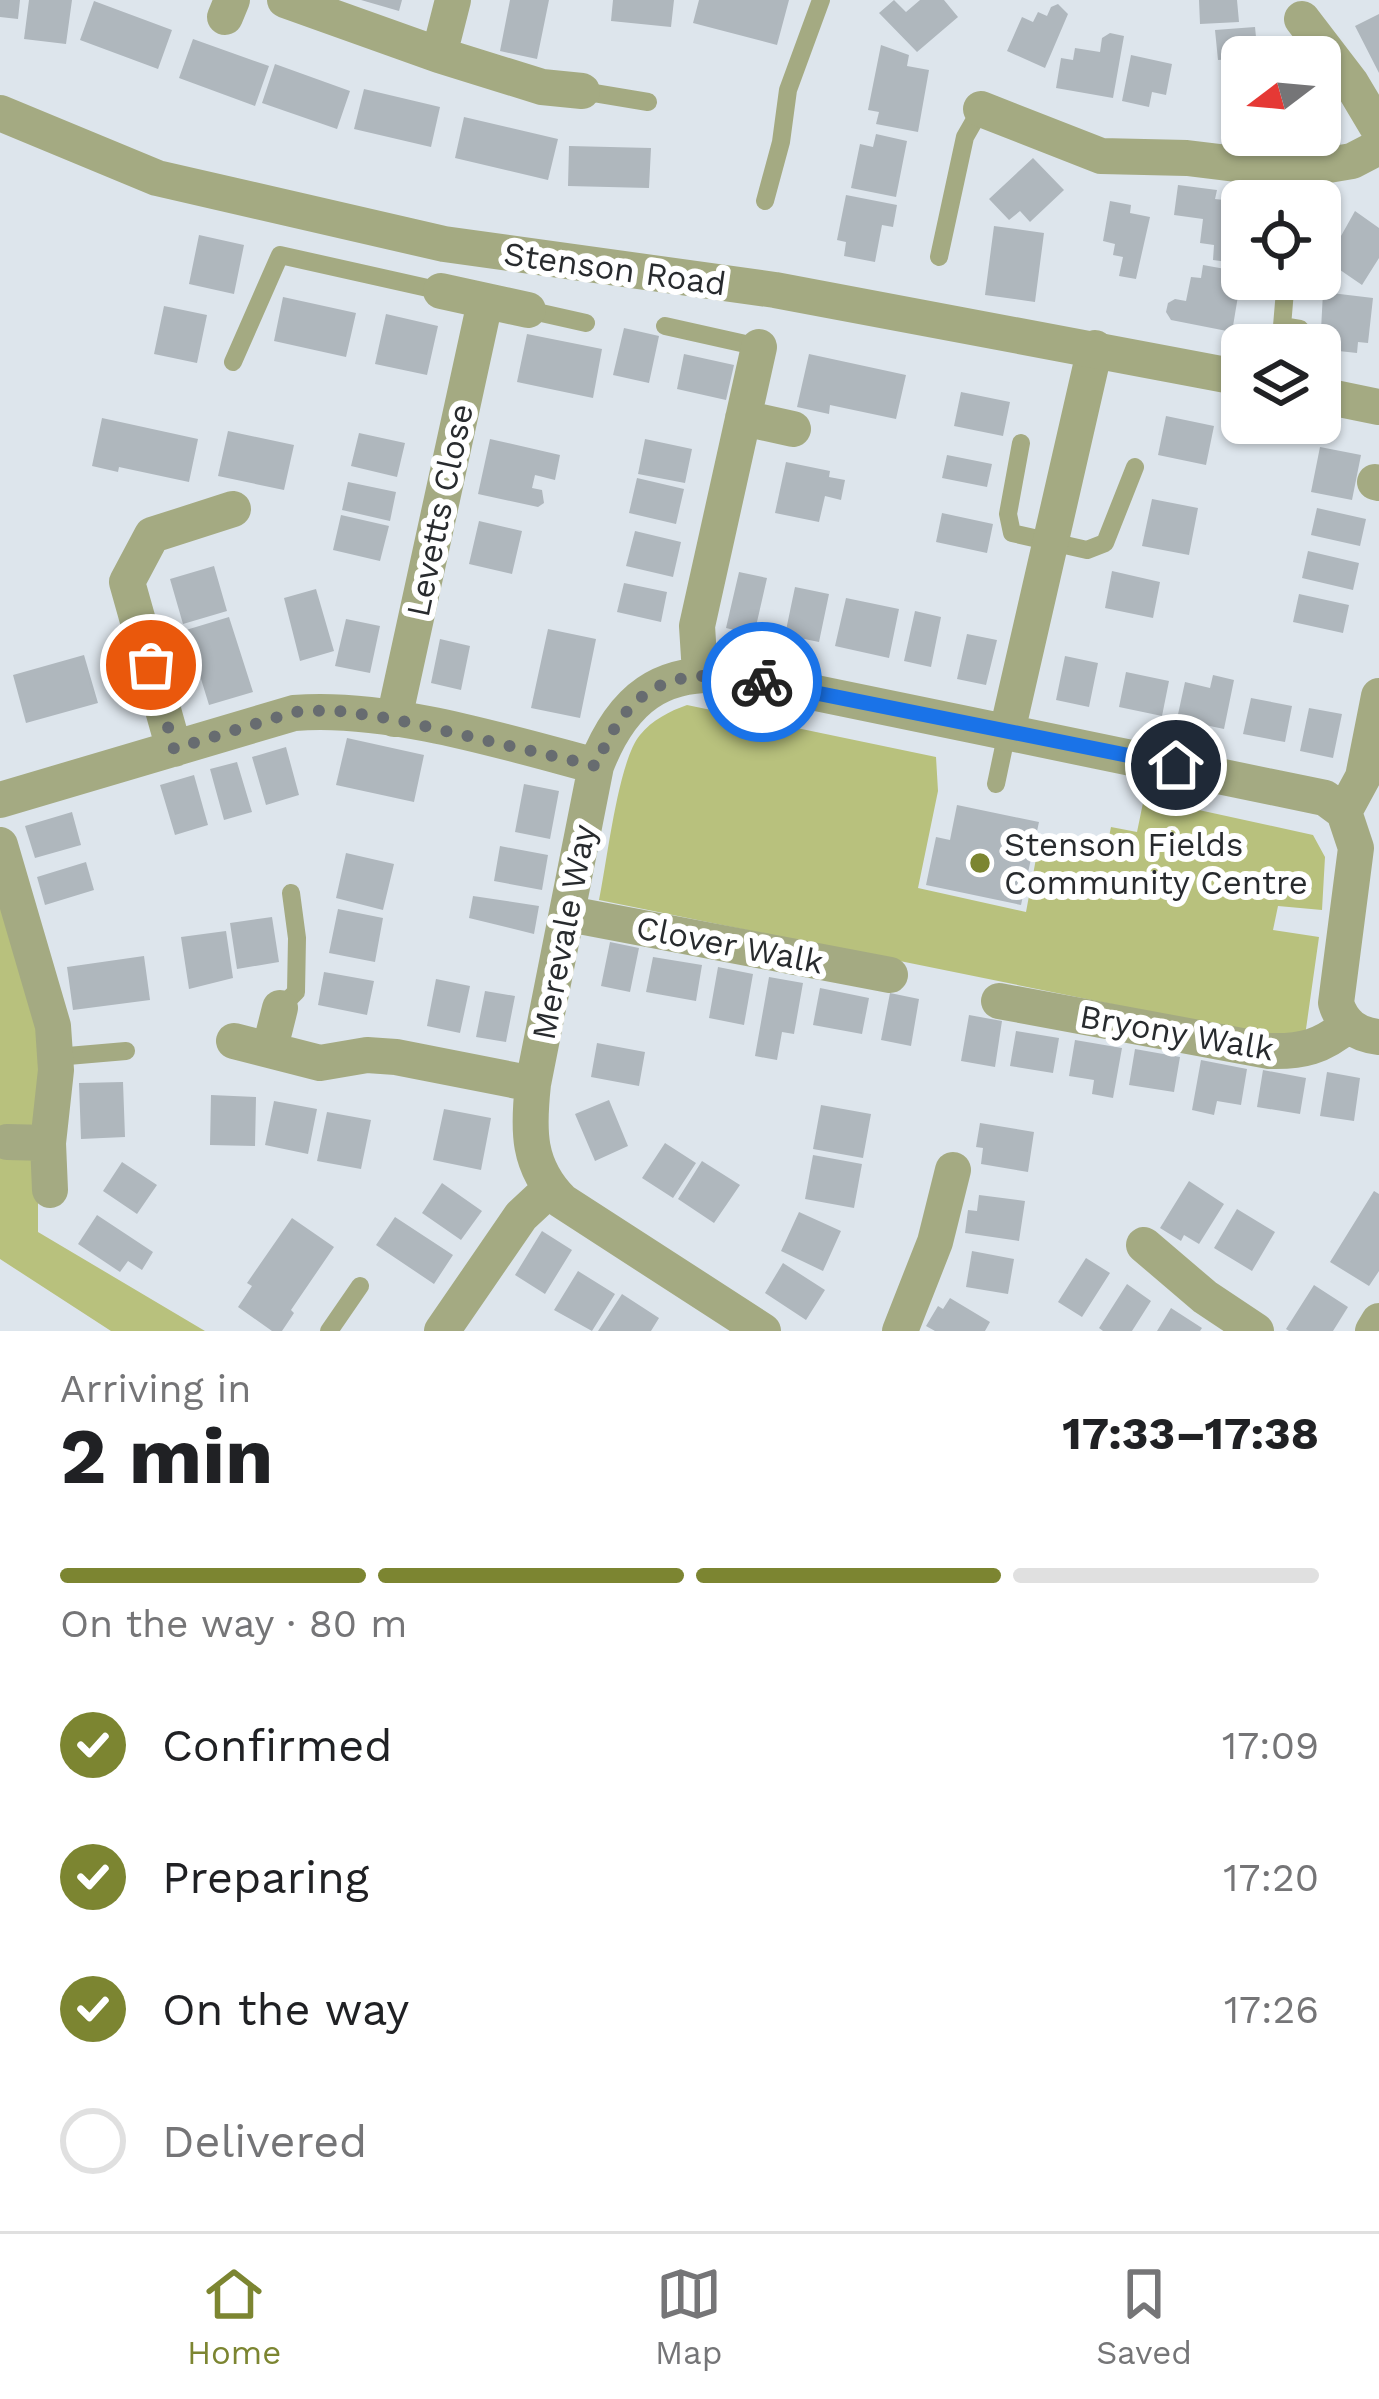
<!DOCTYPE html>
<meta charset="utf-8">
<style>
:root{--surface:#fff;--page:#f6f6f6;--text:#202124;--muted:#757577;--line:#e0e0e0;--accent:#7c8531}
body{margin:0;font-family:"Work Sans",sans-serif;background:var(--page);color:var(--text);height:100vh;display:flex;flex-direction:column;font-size:45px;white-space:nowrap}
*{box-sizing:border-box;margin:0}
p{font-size:39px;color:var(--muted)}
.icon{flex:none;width:66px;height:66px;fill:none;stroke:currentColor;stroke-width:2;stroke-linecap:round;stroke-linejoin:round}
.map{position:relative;height:1331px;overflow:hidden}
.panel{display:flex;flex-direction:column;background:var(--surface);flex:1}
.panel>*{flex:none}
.needle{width:78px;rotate:254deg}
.buttons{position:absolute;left:1221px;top:36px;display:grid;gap:24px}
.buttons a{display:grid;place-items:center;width:120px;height:120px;border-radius:18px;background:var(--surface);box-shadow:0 3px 9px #0004;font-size:60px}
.pin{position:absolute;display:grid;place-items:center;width:102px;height:102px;color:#fff;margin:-51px;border:6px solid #fff;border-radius:50%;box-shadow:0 3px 12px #0007}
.courier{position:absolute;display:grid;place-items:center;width:120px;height:120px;margin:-60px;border:9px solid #1a73e8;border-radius:50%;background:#fff;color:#222;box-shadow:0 3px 15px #0007}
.overview em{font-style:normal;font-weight:700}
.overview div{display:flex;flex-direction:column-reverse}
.overview{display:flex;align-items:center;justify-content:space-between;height:204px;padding:0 60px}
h1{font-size:78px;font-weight:700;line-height:90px}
.bar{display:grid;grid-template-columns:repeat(4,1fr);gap:18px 12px;align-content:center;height:144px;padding:0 60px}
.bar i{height:15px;border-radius:9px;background:var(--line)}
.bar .current{background:var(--accent)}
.bar p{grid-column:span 4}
ol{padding:0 60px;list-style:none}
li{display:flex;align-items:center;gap:36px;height:132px}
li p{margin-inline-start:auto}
li .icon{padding:12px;border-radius:50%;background:var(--accent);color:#fff;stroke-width:4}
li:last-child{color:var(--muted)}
li i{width:66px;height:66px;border:6px solid var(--line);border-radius:50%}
.dock{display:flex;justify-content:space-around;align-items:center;height:168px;border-top:3px solid var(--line);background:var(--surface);font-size:33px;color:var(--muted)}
.dock a{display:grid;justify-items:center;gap:6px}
.dock .current{color:var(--accent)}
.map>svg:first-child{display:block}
.green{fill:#b8c17d}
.building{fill:#afb7bd}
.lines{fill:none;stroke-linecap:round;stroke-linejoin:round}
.service{stroke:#a4aa82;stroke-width:18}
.minor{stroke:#a4aa82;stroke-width:36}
.tertiary{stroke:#a4aa82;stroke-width:36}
.done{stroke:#676c70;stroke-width:12;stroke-dasharray:0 21.6}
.route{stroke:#1a73e8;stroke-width:15}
.poi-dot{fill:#7c8531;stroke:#fff;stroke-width:4.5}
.labels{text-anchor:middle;stroke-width:12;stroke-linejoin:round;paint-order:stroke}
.street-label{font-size:33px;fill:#282b2e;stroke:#fff}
.poi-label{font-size:33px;fill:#282b2e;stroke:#fff;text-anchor:start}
</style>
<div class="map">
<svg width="1379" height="1331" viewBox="0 0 1379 1331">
<rect width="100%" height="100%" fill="#dde5ec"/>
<path class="green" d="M 687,705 L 936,757 L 938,791 L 918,888 L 1026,912 L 1038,848 L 1104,861 L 1111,827 L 1137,832 L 1144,798 L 1313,835 L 1325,857 L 1322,910 L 1278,906 L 1273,930 L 1319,937 L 1305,1036 L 1269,1036 L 599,900 C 607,863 618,761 640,735 C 652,720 670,711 687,705 Z
M 0,883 L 38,1022 L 38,1232 L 205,1331 L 111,1331 L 0,1259 Z"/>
<path class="building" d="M 0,0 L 20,0 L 18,19 L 0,17 Z
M 29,0 L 72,0 L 66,44 L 24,39 Z
M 361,0 L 402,0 L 399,11 Z
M 510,0 L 549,0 L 537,59 L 500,51 Z
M 613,0 L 674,0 L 671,27 L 611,21 Z
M 699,0 L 789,0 L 777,45 L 693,23 Z
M 894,0 L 906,12 L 920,0 L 944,0 L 958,17 L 917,52 L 879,13 Z
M 1199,0 L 1237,0 L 1239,22 L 1200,24 Z
M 94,1 L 172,30 L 158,69 L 80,40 Z
M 1058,4 L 1068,14 L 1045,68 L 1007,51 L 1022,17 L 1033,22 L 1038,12 L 1047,16 L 1051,7 Z
M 1379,14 L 1379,73 L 1355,26 Z
M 1255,27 L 1258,57 L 1218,60 L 1215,30 Z
M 1110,33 L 1124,36 L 1113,98 L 1056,88 L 1061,58 L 1073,60 L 1075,48 L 1100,52 L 1102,38 Z
M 193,39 L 269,66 L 255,106 L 179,78 Z
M 881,45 L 909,55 L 907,66 L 929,70 L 918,132 L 876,124 L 879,112 L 868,110 Z
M 1131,55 L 1172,64 L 1166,95 L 1152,92 L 1149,107 L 1122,101 Z
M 275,64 L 350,91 L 337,129 L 262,103 Z
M 364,89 L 440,107 L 431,147 L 354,129 Z
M 464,117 L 558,139 L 548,180 L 455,158 Z
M 876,134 L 907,141 L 896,197 L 851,188 L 860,144 L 873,147 Z
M 569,146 L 651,148 L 649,188 L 568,186 Z
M 1033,158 L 1064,190 L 1030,222 L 1020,211 L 1009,220 L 989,199 Z
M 1178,185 L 1217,190 L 1215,199 L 1242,202 L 1242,264 L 1213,260 L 1214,245 L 1200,243 L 1203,219 L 1174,215 Z
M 846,195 L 897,205 L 893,227 L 882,225 L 875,262 L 844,256 L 846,242 L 837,240 Z
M 1110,201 L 1131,205 L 1130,213 L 1150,217 L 1136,279 L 1119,276 L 1123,257 L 1113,255 L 1115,244 L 1103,241 Z
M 1355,211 L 1379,228 L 1379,258 L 1362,285 L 1327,261 Z
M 994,226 L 1044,233 L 1035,302 L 985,295 Z
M 199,235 L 244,245 L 234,294 L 189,284 Z
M 1203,265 L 1242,272 L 1232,332 L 1171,320 L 1166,312 L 1168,303 L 1175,299 L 1186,301 L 1191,277 L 1201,278 Z
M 1323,292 L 1373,298 L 1368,343 L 1358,342 L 1357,353 L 1320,349 Z
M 283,297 L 356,313 L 346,357 L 274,341 Z
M 164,306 L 207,315 L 197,363 L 154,354 Z
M 386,314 L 438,326 L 427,375 L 375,364 Z
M 624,328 L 659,336 L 649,383 L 613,375 Z
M 527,334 L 602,349 L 593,398 L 517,382 Z
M 684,354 L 734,365 L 726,400 L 677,389 Z
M 809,354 L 906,375 L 896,419 L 830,405 L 829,414 L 797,407 Z
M 961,392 L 1010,402 L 1003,436 L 954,426 Z
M 1166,416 L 1214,426 L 1206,465 L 1158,455 Z
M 102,418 L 198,439 L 189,482 L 119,467 L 118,472 L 92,466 Z
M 228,431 L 294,445 L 284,490 L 218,476 Z
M 359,433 L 405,443 L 397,477 L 351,466 Z
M 490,439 L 560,455 L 555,480 L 535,475 L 532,488 L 542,490 L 544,503 L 538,507 L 478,494 Z
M 645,439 L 692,449 L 685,483 L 638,474 Z
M 1320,447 L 1361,455 L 1352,500 L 1311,492 Z
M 947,455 L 992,464 L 987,487 L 942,478 Z
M 786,462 L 830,471 L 829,477 L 845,480 L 841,500 L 825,496 L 819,522 L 775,513 Z
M 637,478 L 684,489 L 676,524 L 629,513 Z
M 348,482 L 396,492 L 390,521 L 342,510 Z
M 1152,499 L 1198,508 L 1189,555 L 1142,546 Z
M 1317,508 L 1366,519 L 1360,546 L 1311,535 Z
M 942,513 L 993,524 L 987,553 L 936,542 Z
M 341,515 L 389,526 L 380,561 L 333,550 Z
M 479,521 L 522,531 L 512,574 L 469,564 Z
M 635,531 L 681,542 L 673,577 L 626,566 Z
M 1308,551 L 1359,563 L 1353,590 L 1302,578 Z
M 214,566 L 227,611 L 183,624 L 170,579 Z
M 1112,571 L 1160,582 L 1153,618 L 1105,608 Z
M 739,572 L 767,578 L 754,635 L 726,628 Z
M 624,583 L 667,592 L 661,622 L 617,612 Z
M 795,587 L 829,594 L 819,642 L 785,635 Z
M 316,589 L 334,651 L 300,661 L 284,598 Z
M 1299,594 L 1349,605 L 1343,633 L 1293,622 Z
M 846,598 L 899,609 L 889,658 L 835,646 Z
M 915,611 L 941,617 L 931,667 L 904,661 Z
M 229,617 L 253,692 L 209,705 L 186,630 Z
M 346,619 L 380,626 L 370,673 L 335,666 Z
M 548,629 L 596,639 L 580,718 L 531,708 Z
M 967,634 L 997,640 L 986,685 L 957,679 Z
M 440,639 L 470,646 L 461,690 L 431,683 Z
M 84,655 L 98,703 L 26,723 L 13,675 Z
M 1065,656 L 1098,663 L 1089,707 L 1056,700 Z
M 1126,672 L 1169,681 L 1162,716 L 1119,707 Z
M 1213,675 L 1234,680 L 1224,729 L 1177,719 L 1185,682 L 1210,688 Z
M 1251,698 L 1292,706 L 1285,742 L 1243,734 Z
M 1309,708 L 1342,714 L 1333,758 L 1300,751 Z
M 347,738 L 424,755 L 414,802 L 336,785 Z
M 286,747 L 299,795 L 266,805 L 252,757 Z
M 237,762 L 252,812 L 224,820 L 210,769 Z
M 194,775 L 208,825 L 175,835 L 160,785 Z
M 524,784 L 559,791 L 550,839 L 515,832 Z
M 957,805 L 1039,822 L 1021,905 L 926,885 L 936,837 L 950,840 Z
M 72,812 L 81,845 L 35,858 L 25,826 Z
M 500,846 L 548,855 L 542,890 L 494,881 Z
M 346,853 L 394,864 L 383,910 L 336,898 Z
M 86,862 L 94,890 L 45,905 L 37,877 Z
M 473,896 L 539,906 L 534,934 L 469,918 Z
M 338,909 L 383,918 L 375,962 L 329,953 Z
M 272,917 L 279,962 L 237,969 L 230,923 Z
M 226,931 L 233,978 L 189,989 L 181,937 Z
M 610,942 L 639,948 L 630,992 L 601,986 Z
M 144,956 L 150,1000 L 73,1010 L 67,967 Z
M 653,957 L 702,965 L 696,1001 L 646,992 Z
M 718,967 L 753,974 L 744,1025 L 709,1018 Z
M 324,972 L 374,981 L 367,1015 L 318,1005 Z
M 769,977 L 803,983 L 794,1034 L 782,1032 L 777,1060 L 755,1056 Z
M 436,979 L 470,986 L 460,1033 L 427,1026 Z
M 820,988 L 869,998 L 862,1034 L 813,1025 Z
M 485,991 L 515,996 L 506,1042 L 476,1037 Z
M 890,993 L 919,999 L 911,1046 L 881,1040 Z
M 969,1015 L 1002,1021 L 995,1067 L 961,1061 Z
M 1016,1031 L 1059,1038 L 1053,1073 L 1010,1066 Z
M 1075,1040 L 1122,1048 L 1113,1098 L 1092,1094 L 1094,1080 L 1069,1076 Z
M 597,1043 L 645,1052 L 639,1086 L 591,1077 Z
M 1135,1049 L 1180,1057 L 1174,1092 L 1129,1085 Z
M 1201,1060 L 1247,1069 L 1241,1105 L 1217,1101 L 1214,1115 L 1192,1110 Z
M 1263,1070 L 1306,1078 L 1300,1114 L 1257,1107 Z
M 1327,1072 L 1360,1078 L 1354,1121 L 1320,1116 Z
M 123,1082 L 125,1137 L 81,1139 L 79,1083 Z
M 211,1095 L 256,1097 L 255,1146 L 210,1145 Z
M 609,1100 L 628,1146 L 595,1161 L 575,1114 Z
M 274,1101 L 317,1109 L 308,1154 L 265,1145 Z
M 821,1105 L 871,1114 L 863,1158 L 813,1149 Z
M 444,1109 L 491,1118 L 481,1170 L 433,1160 Z
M 327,1112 L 371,1120 L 361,1169 L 317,1161 Z
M 980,1123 L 1034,1132 L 1028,1172 L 981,1164 L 983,1148 L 976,1147 Z
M 665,1143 L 696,1163 L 673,1198 L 642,1178 Z
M 813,1155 L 862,1164 L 854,1208 L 805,1199 Z
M 702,1161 L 740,1185 L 714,1223 L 678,1199 Z
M 122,1162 L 157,1185 L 137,1214 L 103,1191 Z
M 1189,1181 L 1224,1204 L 1199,1244 L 1184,1235 L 1181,1241 L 1160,1228 Z
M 442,1183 L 482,1211 L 461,1240 L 422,1213 Z
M 1374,1191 L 1379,1194 L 1379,1271 L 1369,1286 L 1330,1262 Z
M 979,1195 L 1025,1201 L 1019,1241 L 965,1233 L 968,1210 L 977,1211 Z
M 1237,1209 L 1275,1232 L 1252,1271 L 1214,1248 Z
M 799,1212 L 841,1231 L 823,1271 L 781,1251 Z
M 97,1215 L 153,1252 L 142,1270 L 128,1261 L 120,1272 L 78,1244 Z
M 395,1217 L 453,1255 L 434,1284 L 376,1245 Z
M 292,1218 L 334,1247 L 291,1310 L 294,1313 L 282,1331 L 272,1331 L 238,1307 L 252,1286 L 247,1283 Z
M 542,1231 L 572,1250 L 545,1294 L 515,1275 Z
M 972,1251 L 1014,1259 L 1008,1294 L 966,1287 Z
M 1086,1258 L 1110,1273 L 1082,1317 L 1058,1302 Z
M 783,1263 L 825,1290 L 806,1320 L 765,1293 Z
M 578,1271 L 615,1294 L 592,1331 L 554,1310 Z
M 1127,1284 L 1151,1301 L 1132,1331 L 1103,1331 L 1099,1328 Z
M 1314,1285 L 1348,1307 L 1333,1331 L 1289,1331 L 1286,1329 Z
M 622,1294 L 659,1318 L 651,1331 L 598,1331 Z
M 950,1298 L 990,1322 L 985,1331 L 935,1331 L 926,1326 L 938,1306 L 943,1309 Z
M 1171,1308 L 1202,1328 L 1200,1331 L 1157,1331 Z"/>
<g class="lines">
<path class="service" d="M 582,91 L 648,102
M 1293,171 L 1294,201
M 765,201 L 781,142 L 788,90 L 821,0
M 939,257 L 965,137 L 981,109
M 1286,279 L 1282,326 L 1300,329
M 528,310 L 586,323
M 665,326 L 759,347
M 233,362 L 280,255 L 441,291
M 1021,443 L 1008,514 L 1012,533 L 1087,550 L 1105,543 L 1135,467
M 996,784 L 1007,732
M 280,1008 L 296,992 L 297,938 L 291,893
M 56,1057 L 126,1051
M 329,1331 L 360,1286"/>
<path class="minor" d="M 285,0 L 439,55 L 453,0
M 225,17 L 232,0
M 1302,19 L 1351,83 L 1379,130
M 439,55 L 542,87 L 582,91
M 981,109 L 1101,156 L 1187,158 L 1293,171 L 1352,161 L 1379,147
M 441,291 L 528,310
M 743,418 L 793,429
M 1375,482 L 1379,483
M 700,673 L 697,626 L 759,347
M 394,719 L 485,302
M 1007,732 L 1095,348
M 174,749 L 127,582 L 152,535 L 233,509
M 0,800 L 294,713 C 386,705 506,742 596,766
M 1344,812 L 1363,777 L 1379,696
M 0,845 L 53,1026 L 56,1070 L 48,1143 L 50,1190
M 569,914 L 890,975
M 999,1001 L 1269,1051 C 1302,1052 1322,1047 1348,1025
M 234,1041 L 320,1063 L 367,1055 L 396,1057 L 533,1084
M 270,1048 L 280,1008
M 7,1142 L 48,1143
M 1144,1245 L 1205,1297 L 1256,1331
M 442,1331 L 521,1216 L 550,1189
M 763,1331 L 562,1201 C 527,1166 528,1130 533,1084 L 596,766 C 622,699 661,668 734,676 L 1325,798 L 1344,812 L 1356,848 L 1336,1003 C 1342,1024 1357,1035 1379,1037
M 900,1331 L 935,1242 L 953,1170
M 1373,1331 L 1379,1321"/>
<path class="tertiary" d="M 0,113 L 157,178 L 444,244 L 775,290 L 1242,378
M 1320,395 L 1379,407"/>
</g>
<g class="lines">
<path class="done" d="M 151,665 L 174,749 L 294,712 L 332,710 L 394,719 L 596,766 C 630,681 676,665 762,682"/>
<path class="route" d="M 762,682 L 1176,765"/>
</g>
<circle class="poi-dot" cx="980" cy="863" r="12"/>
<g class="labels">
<g class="street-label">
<text transform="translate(615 268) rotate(8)" y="12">Stenson Road</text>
<text transform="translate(439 510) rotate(-78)" y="12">Levetts Close</text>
<text transform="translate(563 932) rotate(-79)" y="12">Merevale Way</text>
<text transform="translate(730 944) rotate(11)" y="12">Clover Walk</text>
<text transform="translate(1177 1032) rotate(10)" y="12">Bryony Walk</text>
</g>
<g class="poi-label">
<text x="1004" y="856">Stenson Fields<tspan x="1004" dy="38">Community Centre</tspan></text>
</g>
</g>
</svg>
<div class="buttons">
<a><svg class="needle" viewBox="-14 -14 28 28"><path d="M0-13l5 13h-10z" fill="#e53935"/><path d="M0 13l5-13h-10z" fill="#757577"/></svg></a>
<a><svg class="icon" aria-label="locate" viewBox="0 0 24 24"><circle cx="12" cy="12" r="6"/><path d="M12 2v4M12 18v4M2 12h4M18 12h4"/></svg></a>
<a><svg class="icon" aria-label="layers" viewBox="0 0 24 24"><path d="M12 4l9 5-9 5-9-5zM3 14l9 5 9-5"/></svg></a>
</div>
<div class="pin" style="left:151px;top:665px;background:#ea580c"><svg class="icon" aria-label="bag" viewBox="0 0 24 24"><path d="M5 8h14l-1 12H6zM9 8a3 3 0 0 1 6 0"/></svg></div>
<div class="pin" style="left:1176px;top:765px;background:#1f2937"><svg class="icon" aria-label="home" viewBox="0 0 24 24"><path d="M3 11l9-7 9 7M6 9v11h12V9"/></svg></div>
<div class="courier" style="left:762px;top:682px"><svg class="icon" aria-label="bike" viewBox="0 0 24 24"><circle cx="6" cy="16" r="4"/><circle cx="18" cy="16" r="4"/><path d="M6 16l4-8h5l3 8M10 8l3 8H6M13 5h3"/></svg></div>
</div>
<section class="panel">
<div class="overview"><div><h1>2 min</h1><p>Arriving in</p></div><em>17:33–17:38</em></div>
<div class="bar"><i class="current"></i><i class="current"></i><i class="current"></i><i></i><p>On the way · 80 m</p></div>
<ol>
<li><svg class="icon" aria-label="check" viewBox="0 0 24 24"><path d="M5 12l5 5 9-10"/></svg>Confirmed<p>17:09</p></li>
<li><svg class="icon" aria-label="check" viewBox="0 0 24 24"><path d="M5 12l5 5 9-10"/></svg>Preparing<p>17:20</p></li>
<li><svg class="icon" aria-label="check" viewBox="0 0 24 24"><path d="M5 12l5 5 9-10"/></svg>On the way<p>17:26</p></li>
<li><i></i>Delivered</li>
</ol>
</section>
<nav class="dock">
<a class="current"><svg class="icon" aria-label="home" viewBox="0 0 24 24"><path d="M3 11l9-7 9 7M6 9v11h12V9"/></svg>Home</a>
<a><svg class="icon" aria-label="map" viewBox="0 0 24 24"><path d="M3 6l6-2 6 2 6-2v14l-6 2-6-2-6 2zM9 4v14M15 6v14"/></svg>Map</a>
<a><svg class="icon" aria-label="saved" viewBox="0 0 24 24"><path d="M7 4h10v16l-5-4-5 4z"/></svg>Saved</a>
</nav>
